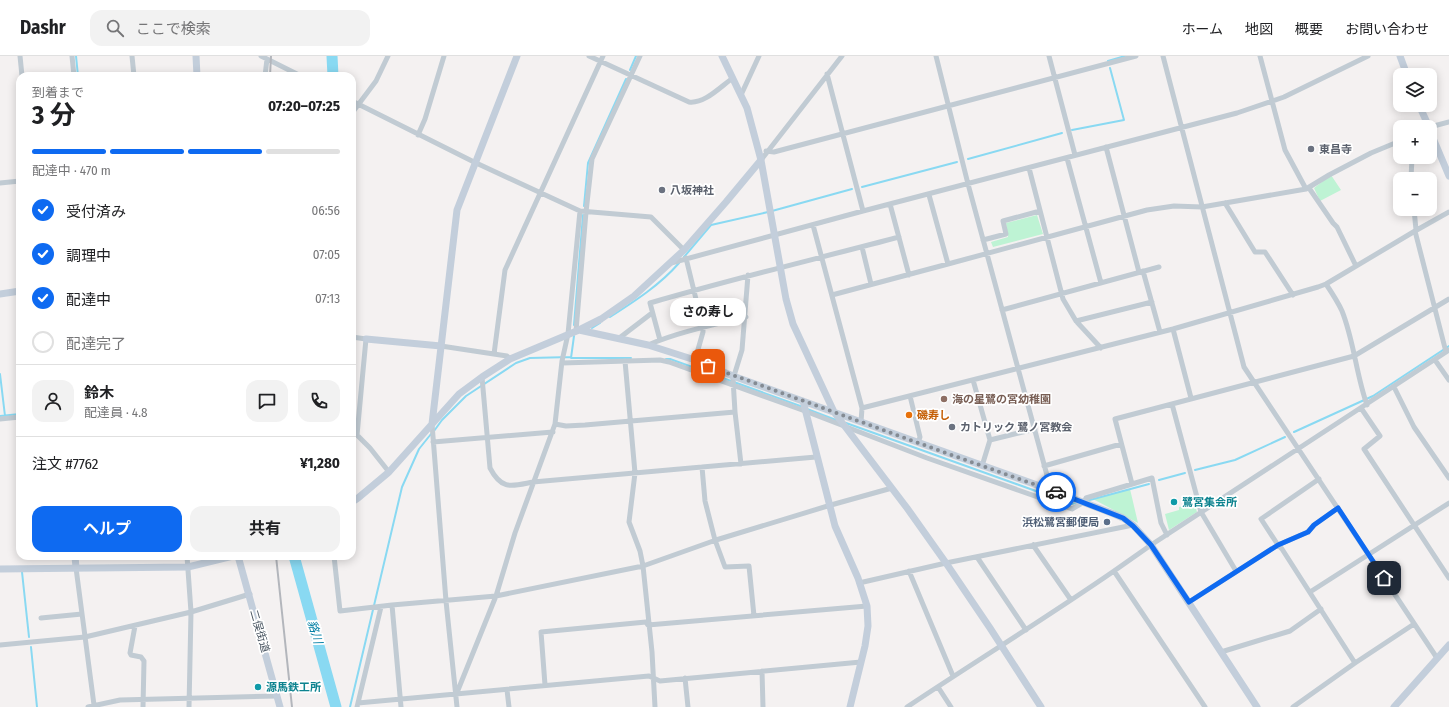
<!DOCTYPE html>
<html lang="ja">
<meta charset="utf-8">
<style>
:root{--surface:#fff;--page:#f2f2f2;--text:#202124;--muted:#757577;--line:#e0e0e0;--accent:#0e6af1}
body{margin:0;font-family:"Fira Sans Condensed","Noto Sans JP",sans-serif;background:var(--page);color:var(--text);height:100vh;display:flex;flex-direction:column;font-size:15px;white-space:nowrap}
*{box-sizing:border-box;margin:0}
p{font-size:13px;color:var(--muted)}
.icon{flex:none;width:22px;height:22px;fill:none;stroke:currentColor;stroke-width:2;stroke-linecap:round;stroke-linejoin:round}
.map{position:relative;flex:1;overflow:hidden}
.panel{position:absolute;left:16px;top:16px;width:340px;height:488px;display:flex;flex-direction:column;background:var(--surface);border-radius:12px;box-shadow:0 2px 10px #0003}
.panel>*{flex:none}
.buttons{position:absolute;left:1393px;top:12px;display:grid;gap:8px}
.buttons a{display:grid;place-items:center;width:44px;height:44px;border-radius:8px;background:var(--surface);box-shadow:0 2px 10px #0003;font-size:20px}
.pin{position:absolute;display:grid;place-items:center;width:34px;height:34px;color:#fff;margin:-17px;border-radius:8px;box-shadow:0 2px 6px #0006}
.courier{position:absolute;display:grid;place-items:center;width:40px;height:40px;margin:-20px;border:3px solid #0e6af1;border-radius:50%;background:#fff;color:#222;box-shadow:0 1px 5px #0007}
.bubble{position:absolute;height:28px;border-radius:12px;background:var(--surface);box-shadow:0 2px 10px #0003;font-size:13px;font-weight:700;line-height:28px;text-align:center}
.headline em{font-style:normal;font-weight:700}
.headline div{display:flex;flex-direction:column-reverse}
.headline{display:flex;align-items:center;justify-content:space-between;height:68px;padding:0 16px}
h1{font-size:26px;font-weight:700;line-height:30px}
.bar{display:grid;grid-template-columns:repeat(4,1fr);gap:6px 4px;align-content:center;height:48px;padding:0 16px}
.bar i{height:5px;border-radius:3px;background:var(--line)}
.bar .active{background:var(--accent)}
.bar p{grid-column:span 4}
.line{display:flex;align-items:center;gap:10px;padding:0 16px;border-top:1px solid var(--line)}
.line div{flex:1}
.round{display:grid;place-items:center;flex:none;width:42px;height:42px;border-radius:12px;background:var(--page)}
ol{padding:0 16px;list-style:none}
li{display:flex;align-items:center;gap:12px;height:44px}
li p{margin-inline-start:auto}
li .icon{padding:4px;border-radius:50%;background:var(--accent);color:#fff;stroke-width:4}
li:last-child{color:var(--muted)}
li i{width:22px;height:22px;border:2px solid var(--line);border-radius:50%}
.button{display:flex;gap:8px;margin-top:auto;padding:8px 16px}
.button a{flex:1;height:46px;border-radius:12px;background:var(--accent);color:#fff;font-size:16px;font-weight:700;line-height:46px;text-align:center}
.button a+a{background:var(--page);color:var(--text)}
header{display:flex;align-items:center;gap:24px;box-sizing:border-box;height:56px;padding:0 20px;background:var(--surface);border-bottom:1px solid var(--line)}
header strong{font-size:19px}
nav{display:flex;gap:22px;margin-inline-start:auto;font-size:14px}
.search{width:280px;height:36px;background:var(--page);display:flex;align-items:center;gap:10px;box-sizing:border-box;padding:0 14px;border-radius:12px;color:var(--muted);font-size:15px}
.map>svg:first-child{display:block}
.green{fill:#bef3d4}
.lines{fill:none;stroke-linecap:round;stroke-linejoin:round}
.stream{stroke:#89d9f2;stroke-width:2}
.river{stroke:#89d9f2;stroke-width:11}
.street{stroke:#c1cbd3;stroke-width:5}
.secondary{stroke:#c3cedb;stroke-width:7}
.rail{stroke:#b3b6bc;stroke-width:2}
.done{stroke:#848b93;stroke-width:4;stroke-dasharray:0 7.2}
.route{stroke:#0e6af1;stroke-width:5}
.worship-dot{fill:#6b7280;stroke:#fff;stroke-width:1.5}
.education-dot{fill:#8d6e63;stroke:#fff;stroke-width:1.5}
.food-dot{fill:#e8710a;stroke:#fff;stroke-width:1.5}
.culture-dot{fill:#0f9aa8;stroke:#fff;stroke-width:1.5}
.service-dot{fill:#5c6f8a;stroke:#fff;stroke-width:1.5}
.labels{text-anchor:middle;stroke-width:3.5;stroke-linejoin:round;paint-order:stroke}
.worship-label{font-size:11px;font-weight:bold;fill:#5b616d;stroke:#fff;text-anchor:start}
.education-label{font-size:11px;font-weight:bold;fill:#785e54;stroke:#fff;text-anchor:start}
.food-label{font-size:11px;font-weight:bold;fill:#c56008;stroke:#fff;text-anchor:start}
.culture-label{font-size:11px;font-weight:bold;fill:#0d838f;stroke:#fff;text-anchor:start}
.service-label{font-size:11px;font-weight:bold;fill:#4e5e75;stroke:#fff;text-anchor:end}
.street-label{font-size:11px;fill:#485460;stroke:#fff}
.water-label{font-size:12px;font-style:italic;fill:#0580a6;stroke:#fff}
</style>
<header>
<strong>Dashr</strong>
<div class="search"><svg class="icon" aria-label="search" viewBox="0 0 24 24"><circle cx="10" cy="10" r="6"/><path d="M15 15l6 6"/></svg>ここで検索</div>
<nav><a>ホーム</a><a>地図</a><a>概要</a><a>お問い合わせ</a></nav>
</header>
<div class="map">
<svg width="1449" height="651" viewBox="0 0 1449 651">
<rect width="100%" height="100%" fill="#f4f1f1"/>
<path class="green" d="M 1331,119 L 1341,134 L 1320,145 L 1314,132 Z
M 1037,159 L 1043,178 L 993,191 L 991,186 L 1008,181 L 1006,167 Z
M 1130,433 L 1138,467 L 1093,443 Z
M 1194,446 L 1197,456 L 1169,474 L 1165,458 L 1179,454 L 1179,451 Z"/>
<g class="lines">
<path class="stream" d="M 76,0 L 78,20
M 1108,5 L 1125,0
M 630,14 L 636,0
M 1072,74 L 1124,64 L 1110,12
M 968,103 L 1062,77
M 862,131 L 957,106
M 584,150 L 588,107 L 626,23
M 772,155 L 852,133
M 684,201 L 711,169 L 768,156
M 610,261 C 635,245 660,229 679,207
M 574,269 L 583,159
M 592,272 L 600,267
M 574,280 L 571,302 L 631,302
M 666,303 L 670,303 L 803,351
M 0,318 L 5,360
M 807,353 L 836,364
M 0,360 L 20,358
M 846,367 L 1072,448 L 1078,446
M 434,375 L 442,364 L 466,340 L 516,307 L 530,302 L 571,301
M 1294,376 L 1373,340 L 1449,290
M 1195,414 L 1235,404 L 1285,381
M 1159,424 L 1185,417
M 1086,445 L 1149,428
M 22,516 L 29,581
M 31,591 L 37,651
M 350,651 L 402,431 L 419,393 L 431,378"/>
<path class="river" d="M 332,0 L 333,20
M 294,500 L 336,651"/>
<path class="street" d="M 20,0 L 22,20
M 72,0 L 74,20
M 132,0 L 134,20
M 261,0 L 301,20
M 589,0 L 689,46 C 705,48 721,30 733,22
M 936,0 L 968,128 L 1051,434
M 1049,0 L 1075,99
M 1163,0 L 1244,311 L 1437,602
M 1260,0 L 1285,94 L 1306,133
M 827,18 L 863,155
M 265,20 L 267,3
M 741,39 L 759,0
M 352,45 L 474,106 L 580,155 L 651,161 L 684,194
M 352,57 L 376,25 L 388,0
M 1430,71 L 1449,66
M 418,79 L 425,63 L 444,0
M 1106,91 L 1139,216
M 766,95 L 774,96 L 1136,0
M 1067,102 L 1101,227
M 761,104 L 842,0
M 1029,112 L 1063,243 L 1076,265 L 1101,292
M 1411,123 L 1412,101
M 0,127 L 20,125
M 1309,132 L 1333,167 L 1337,171 L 1356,210
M 929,139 L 948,208
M 1225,147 L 1255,196 L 1265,196 L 1293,239
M 890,148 L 909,219
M 1414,153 L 1416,174
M 813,169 L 862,352 L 861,366
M 1415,175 L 1446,296
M 983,184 L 1006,178 L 1003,165 L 1040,155
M 862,191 L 871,228
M 686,202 L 703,272 L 703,276 L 695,304
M 671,207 L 863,155 L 1237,57 L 1284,41 L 1368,0
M 1143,215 L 1160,276
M 1326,228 C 1332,237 1338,246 1342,255 C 1354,285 1356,318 1367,349
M 832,239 L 948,208 L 1147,154 L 1174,150 L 1202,151 L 1306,133 L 1329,119 L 1371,97 L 1400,85
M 1002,254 L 1159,211
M 1076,265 L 1152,246
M 1173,273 L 1191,342
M 576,275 L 586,156 L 592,103 L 640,0
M 352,281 L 366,283 L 357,379 L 370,392 L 389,416
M 618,283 L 652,257
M 660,284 L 650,247 C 732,223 816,203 899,181
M 648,289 C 679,276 713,269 746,261
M 441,290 L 507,300 L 510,303
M 494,298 L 505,214 L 603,0
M 1435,304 L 1449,324
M 625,305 L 635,417 L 629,466 L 640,495 L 643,510 L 652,596 L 655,651
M 562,307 L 660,304 L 669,306 L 805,355 L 927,402 L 1072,453 L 1084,446 L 1086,442 L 1152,422 L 1161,467 L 1167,479
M 482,321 L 490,412 C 502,435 512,430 533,426 L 816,401
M 973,324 L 990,384 L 982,410
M 1394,331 L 1414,371 L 1449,422
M 910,340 L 920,381 L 918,387
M 1172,348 L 1201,456 L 1236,515
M 862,352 L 1173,273 L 1318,231 L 1326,228 L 1415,175 L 1449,156
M 1361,352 L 1380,380 L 1364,393 L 1449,522
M 735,356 L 733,323 L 742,294 L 748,219
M 0,363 L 20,361
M 432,368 L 446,545 L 457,651
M 555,368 L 566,370 L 585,369 L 735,356 L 741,408
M 990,384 L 1035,373
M 433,386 L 553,376
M 1044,410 L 1121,388
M 702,411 L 705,445 L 715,484 L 725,511 L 749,510 L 754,560
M 1319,423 L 1261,463 L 1278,489 L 1282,493 L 1355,607
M 1132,428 L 1115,363 L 1354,300 L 1449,243
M 1033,489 L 1071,544
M 187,500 L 191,556 L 189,651
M 334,500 L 340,555 L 392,549 L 401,651
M 977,501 L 1026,574
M 76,512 L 94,649
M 909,515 L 953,620
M 1114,515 L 1151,489 L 1449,294
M 859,527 L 946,507 L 1133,469
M 1310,536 L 1449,447
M 1189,546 L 1278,489 L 1308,476 L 1314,469 L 1338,452
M 392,549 L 496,540 L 643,510 L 716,484 L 831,449 L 892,432
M 41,562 L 82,558
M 135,570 L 130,597 L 131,599 L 141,601 L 144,605 L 143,651
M 0,589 L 85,581 L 191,556 L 250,538
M 1221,596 L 1290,575 L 1321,553
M 762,615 L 763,651
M 685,622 L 688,651
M 545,629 L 541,576 L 646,566 L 648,569 L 867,550
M 938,631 L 951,651
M 507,634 L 509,651
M 456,639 L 496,540 L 515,477 L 555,368 L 562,305 L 568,278 L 580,155
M 358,647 L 649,620 L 660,625 L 861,606
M 88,651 L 120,644 L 277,640
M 357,651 L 381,551
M 907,651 C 976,605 1046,562 1114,515 L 1205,651
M 1293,651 L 1355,607 L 1414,568"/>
<path class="secondary" d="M 196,0 L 197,20
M 722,0 L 747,52 L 761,104 L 786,243 L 793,268 L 834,356 L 907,452 L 946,507 L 990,572 L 1041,651
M 1400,0 L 1407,19
M 1419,49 L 1429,71
M 1430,75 L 1449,120
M 0,238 L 20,235
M 579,274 L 648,289 L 695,304 L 733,320 L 1051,434 L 1114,458 L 1123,462 L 1133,469 L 1151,489 L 1257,651
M 366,283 L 441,290
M 803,345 L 835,470 L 858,522 L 867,550 L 868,570 L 865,590 L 850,651
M 432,368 L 457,154 L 517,0
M 352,446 L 358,442 L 389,416 L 459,338 L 482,321 L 510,303 L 579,274 L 601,263 L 634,240 L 684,194 L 726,146 L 761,104
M 75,500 L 76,512
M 238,500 L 280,651
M 0,513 L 188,511 L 233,500
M 1394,651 L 1449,589"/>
<path class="rail" d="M 270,20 L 271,0
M 276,500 L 292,651"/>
</g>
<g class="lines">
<path class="done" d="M 708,310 L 946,397 L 1056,436"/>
<path class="route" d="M 1056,436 L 1123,462 L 1133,470 L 1151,489 L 1189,546 L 1278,489 L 1308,476 L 1314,469 L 1338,452 L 1384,522"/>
</g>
<g class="worship-dot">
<circle cx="1311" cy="93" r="4"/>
<circle cx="662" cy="134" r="4"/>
<circle cx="952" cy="371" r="4"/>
</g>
<circle class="education-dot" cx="944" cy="343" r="4"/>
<circle class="food-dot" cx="909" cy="359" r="4"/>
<g class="culture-dot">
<circle cx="1174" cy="446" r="4"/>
<circle cx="258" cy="631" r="4"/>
</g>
<circle class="service-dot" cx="1107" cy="466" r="4"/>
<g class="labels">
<g class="worship-label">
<text x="1319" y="97">東昌寺</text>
<text x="670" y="138">八坂神社</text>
<text x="960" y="375">カトリック 鷺ノ宮教会</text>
</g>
<g class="education-label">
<text x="952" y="347">海の星鷺の宮幼稚園</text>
</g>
<g class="food-label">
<text x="917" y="363">磯寿し</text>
</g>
<g class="culture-label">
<text x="1182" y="450">鷺宮集会所</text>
<text x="266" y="635">源馬鉄工所</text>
</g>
<g class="service-label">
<text x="1099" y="470">浜松鷺宮郵便局</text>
</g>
<g class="street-label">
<text transform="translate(260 575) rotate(74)" y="4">二俣街道</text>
</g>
<g class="water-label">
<text transform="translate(315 576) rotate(74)" y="4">貉川</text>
</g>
</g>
</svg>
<div class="buttons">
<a><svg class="icon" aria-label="layers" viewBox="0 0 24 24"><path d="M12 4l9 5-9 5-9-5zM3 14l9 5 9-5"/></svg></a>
<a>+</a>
<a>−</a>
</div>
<div class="pin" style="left:708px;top:310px;background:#ea580c"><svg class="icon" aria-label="bag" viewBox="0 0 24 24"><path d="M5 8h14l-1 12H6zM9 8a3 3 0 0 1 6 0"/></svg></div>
<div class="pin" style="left:1384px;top:522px;background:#1f2937"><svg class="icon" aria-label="home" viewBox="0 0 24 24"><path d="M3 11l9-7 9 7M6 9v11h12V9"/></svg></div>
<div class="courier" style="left:1056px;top:436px"><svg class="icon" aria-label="car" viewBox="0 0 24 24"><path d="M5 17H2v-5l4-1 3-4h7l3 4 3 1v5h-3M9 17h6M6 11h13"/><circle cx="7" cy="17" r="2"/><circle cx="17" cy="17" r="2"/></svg></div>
<div class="bubble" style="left:670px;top:242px;width:76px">さの寿し</div>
<section class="panel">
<div class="headline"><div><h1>3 分</h1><p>到着まで</p></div><em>07:20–07:25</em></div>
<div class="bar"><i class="active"></i><i class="active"></i><i class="active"></i><i></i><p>配達中 · 470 m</p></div>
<ol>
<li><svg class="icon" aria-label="check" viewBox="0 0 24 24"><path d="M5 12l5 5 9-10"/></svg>受付済み<p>06:56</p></li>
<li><svg class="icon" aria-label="check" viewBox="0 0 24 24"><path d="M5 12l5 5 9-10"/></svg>調理中<p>07:05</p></li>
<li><svg class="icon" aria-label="check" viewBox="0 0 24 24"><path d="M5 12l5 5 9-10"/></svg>配達中<p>07:13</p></li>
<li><i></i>配達完了</li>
</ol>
<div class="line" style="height:72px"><a class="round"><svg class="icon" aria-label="person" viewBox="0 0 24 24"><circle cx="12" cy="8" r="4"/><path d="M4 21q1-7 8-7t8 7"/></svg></a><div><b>鈴木</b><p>配達員 · 4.8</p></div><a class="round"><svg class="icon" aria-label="chat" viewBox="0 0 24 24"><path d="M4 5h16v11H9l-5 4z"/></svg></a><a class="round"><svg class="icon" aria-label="phone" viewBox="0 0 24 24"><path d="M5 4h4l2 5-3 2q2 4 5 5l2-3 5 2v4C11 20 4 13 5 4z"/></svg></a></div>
<div class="line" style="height:52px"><div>注文 #7762</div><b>¥1,280</b></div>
<div class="button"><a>ヘルプ</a><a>共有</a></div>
</section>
</div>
